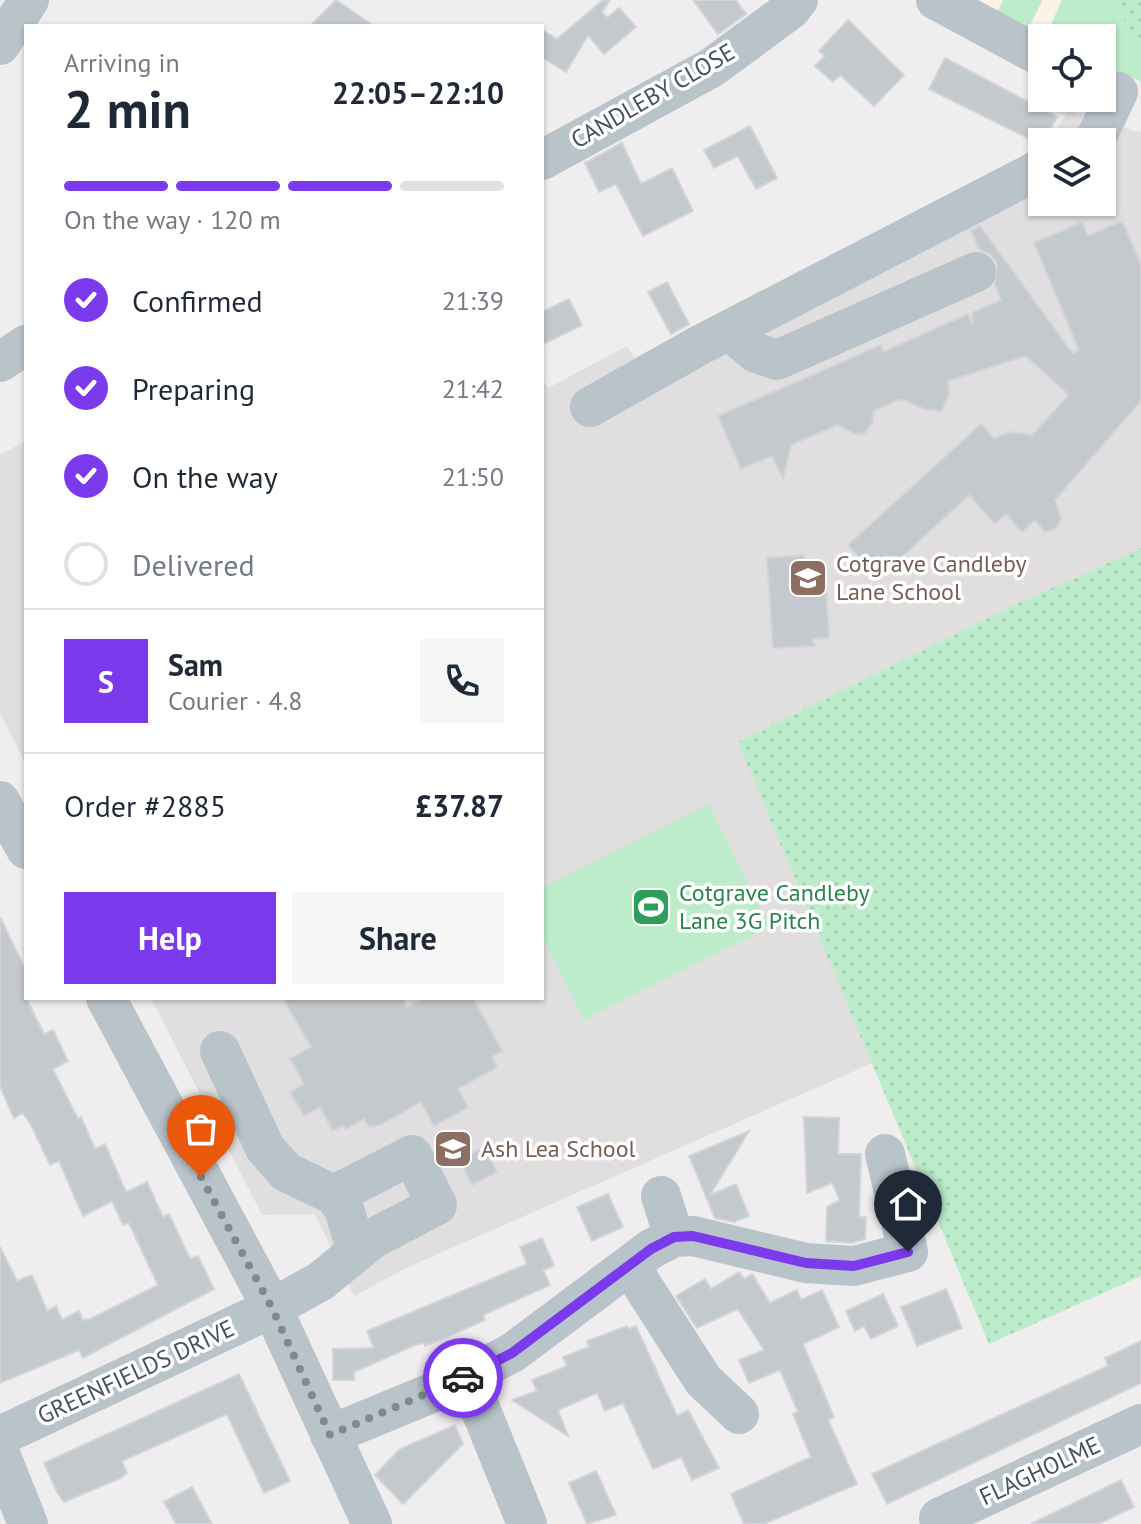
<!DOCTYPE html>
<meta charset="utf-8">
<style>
:root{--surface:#fff;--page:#f6f6f7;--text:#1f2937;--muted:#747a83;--line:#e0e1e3;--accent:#7c3aed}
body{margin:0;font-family:"PT Sans",sans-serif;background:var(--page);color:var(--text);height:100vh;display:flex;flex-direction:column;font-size:30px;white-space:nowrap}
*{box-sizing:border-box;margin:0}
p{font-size:26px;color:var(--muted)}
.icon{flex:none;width:44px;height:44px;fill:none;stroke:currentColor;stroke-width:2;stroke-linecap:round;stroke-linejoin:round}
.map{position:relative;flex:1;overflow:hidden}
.side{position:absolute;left:24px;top:24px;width:520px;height:976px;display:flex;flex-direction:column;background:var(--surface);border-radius:0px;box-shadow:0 2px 6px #0004}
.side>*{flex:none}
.tools{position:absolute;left:1028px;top:24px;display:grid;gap:16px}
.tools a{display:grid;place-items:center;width:88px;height:88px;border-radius:0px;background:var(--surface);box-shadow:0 2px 6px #0004;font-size:40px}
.pin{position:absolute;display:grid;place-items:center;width:68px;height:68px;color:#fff;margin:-82px -34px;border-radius:50% 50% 50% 0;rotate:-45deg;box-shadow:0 0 8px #0007}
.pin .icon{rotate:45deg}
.courier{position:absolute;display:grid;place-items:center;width:80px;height:80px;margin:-40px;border:6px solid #7c3aed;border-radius:50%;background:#fff;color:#222;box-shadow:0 2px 10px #0007}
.headline em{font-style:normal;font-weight:700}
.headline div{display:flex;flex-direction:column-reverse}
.headline{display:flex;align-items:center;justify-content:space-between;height:136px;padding:0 40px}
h1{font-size:52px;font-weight:700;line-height:60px}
.bar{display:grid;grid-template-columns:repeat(4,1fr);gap:12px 8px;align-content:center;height:96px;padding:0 40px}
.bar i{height:10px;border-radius:6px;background:var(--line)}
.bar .current{background:var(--accent)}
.bar p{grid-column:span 4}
.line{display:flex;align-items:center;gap:20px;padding:0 40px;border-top:2px solid var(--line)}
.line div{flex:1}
.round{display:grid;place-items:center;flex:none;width:84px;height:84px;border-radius:0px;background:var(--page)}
ol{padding:0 40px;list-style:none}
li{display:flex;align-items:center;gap:24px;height:88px}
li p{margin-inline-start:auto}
li .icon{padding:8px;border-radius:50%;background:var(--accent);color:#fff;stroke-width:4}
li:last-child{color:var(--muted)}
li i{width:44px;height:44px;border:4px solid var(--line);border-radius:50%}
.action{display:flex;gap:16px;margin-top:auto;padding:16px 40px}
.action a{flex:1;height:92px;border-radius:0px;background:var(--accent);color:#fff;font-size:32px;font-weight:700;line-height:92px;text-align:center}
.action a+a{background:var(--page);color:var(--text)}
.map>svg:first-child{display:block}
.commercial{fill:#fbf3e7}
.education{fill:#e1dedf}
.grass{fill:#bdeccb}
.park{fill:url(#park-dots)}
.building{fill:#c4c9cd;stroke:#d2d4d9;stroke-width:2}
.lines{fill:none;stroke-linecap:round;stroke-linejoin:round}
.minor{stroke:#b9c3ca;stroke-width:40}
.done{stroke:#82898e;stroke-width:8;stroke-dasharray:0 14.4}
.route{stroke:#7c3aed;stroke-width:10}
.labels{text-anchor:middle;stroke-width:7;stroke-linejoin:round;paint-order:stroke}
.street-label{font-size:24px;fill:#47535a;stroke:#fff}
.education-label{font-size:24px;fill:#785e54;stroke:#fff;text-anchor:start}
.leisure-label{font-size:24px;fill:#27864d;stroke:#fff;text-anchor:start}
</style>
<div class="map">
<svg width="1141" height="1524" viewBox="0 0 1141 1524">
<defs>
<pattern id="park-dots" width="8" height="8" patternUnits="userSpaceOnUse" patternTransform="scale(2)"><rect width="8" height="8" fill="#bdeccb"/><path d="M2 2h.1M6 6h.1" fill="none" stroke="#a4ccb1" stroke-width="1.8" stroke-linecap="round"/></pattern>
</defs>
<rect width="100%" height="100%" fill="#f0edee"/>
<path class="commercial" d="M 976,0 L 1062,0 L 1045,38 Z"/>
<path class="education" d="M 1068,110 L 1141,133 L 1141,548 L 1008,608 L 738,742 L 875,1062 L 406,1268 L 354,1296 L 315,1214 L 262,1215 L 151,998 L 542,998 L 542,379 L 548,388 L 627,346 L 634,358 L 1042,152 L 1042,202 L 1102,202 L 1102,142 L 1049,142 Z
M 26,440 L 26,765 L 0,712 L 0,455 Z"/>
<path class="grass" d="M 1003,0 L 1042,0 L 1042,1 L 1028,29 L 997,12 Z
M 1062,0 L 1122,0 L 1141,31 L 1141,81 L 1102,65 L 1102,38 L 1045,38 Z
M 709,804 L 770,927 L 584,1020 L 542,936 L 542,888 Z"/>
<path class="park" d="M 1113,0 L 1141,0 L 1141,40 L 1138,42 Z
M 1141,548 L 1141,1276 L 989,1344 L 738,742 L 1008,608 Z"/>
<path class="building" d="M 336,0 L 374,26 L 310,26 Z
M 603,0 L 610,0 L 602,12 L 607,18 L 619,8 L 636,27 L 604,54 L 588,35 L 566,72 L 542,57 L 542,30 L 557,39 Z
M 693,0 L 736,0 L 746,14 L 718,34 Z
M 848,20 L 904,75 L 874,106 L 840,75 L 833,82 L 815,66 L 825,56 L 819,51 Z
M 945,58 L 1057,117 L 1042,145 L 929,89 Z
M 750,126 L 777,178 L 756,189 L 738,156 L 714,168 L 704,150 Z
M 622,143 L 641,184 L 672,168 L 693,211 L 643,236 L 616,184 L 599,192 L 585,163 Z
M 1122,221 L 1141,264 L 1141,401 L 1055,500 L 1061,519 L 1056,529 L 1045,532 L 1035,520 L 1022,532 L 1006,514 L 995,524 L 969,495 L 878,579 L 848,545 L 981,424 L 994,438 L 1011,432 L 1032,435 L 1069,395 L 1026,356 L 948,381 L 949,395 L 942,411 L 924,409 L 901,399 L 874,410 L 872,423 L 865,433 L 855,434 L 837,425 L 791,445 L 783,479 L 772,456 L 741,469 L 718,416 L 881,345 L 883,352 L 968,314 L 972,323 L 973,312 L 1001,300 L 995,285 L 997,263 L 990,254 L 979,249 L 971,231 L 980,226 L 1073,354 L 1079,350 L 1034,243 L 1082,222 L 1088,236 Z
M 667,282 L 689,324 L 671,334 L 648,292 Z
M 569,299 L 582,325 L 542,345 L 542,312 Z
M 804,555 L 806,584 L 825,566 L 829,638 L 812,639 L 815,646 L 773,648 L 767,558 Z
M 0,917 L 26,971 L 26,998 L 44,1034 L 53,1030 L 68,1061 L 53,1069 L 78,1119 L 81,1117 L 95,1149 L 105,1144 L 126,1192 L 147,1182 L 163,1217 L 169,1214 L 190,1259 L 198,1256 L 214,1289 L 83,1358 L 79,1350 L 0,1383 L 0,1247 L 17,1281 L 32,1275 L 47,1311 L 56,1306 L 62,1320 L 79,1311 L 83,1320 L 90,1319 L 158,1285 L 129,1223 L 123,1225 L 112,1201 L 83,1216 L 59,1161 L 50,1165 L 31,1125 L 23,1113 L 14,1118 L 0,1086 Z
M 283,998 L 402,998 L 407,1007 L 424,998 L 473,998 L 502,1051 L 492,1057 L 497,1067 L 458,1089 L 468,1107 L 434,1126 L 421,1102 L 380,1125 L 369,1127 L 364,1119 L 346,1129 L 343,1125 L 333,1131 L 320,1107 L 304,1116 L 290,1092 L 304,1084 L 290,1059 L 311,1047 Z
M 804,1117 L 839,1118 L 838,1154 L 861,1154 L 859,1217 L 866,1217 L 865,1239 L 852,1243 L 826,1241 L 827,1207 L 840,1200 L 832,1183 L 807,1193 Z
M 749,1131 L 710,1195 L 736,1184 L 749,1216 L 734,1222 L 715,1218 L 689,1156 Z
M 484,1147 L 497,1172 L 472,1185 L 460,1160 Z
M 608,1194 L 623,1227 L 592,1241 L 577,1207 Z
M 542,1238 L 554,1266 L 543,1270 L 550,1285 L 483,1315 L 485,1320 L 447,1337 L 425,1346 L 424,1343 L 415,1345 L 354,1372 L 354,1380 L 333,1380 L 333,1349 L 374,1348 L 367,1331 L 527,1264 L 520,1247 Z
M 739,1272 L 744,1279 L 752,1274 L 770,1303 L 797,1290 L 801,1300 L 822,1290 L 839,1327 L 803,1344 L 834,1417 L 828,1420 L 857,1484 L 764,1524 L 744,1524 L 731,1494 L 811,1457 L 793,1414 L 798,1412 L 780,1370 L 749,1383 L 739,1360 L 764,1350 L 738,1309 L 697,1328 L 676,1296 L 705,1279 L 711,1289 Z
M 946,1289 L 962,1328 L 917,1346 L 901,1307 Z
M 883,1294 L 898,1326 L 871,1339 L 864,1326 L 855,1331 L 846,1311 Z
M 627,1326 L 629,1329 L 636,1326 L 677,1416 L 688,1410 L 719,1468 L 692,1480 L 681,1457 L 653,1469 L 623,1403 L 605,1411 L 597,1393 L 558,1410 L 568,1436 L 512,1400 L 537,1391 L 532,1380 L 567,1366 L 563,1357 L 589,1347 L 587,1341 Z
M 1141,1341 L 1141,1383 L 887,1504 L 872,1474 L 1108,1366 L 1105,1358 Z
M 239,1374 L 290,1481 L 264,1493 L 227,1414 L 122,1461 L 127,1473 L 121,1478 L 64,1502 L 57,1492 L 44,1463 Z
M 455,1425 L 463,1444 L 403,1504 L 375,1475 L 400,1449 Z
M 596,1471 L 616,1515 L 587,1524 L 569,1483 Z
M 1121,1480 L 1134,1507 L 1098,1524 L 1031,1524 Z
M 192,1487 L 212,1524 L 176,1524 L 164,1502 Z"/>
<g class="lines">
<path class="minor" d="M 936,0 L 1042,57
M 0,45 L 29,0
M 1094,142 L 1118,92
M 542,160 L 711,68 L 790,10 L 798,0
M 729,330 L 756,353 L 777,360 L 976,272
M 0,362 L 26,345
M 590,407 L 700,345 L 1042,168
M 0,801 L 26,849
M 106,998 L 272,1308 L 372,1524
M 220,1051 L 265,1148 L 286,1172 L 334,1195 L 344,1209 L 357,1252
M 661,1196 L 674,1237
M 630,1266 L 703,1380 L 739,1414
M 467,1376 L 527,1524
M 330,1435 L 446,1387 L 512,1353 L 651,1249 L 674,1237 L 693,1236 L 806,1263 L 854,1266 L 908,1252 L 885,1154
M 0,1436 L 272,1308 L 321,1281 L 372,1239 L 437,1205 L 412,1155 L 334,1195
M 0,1454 L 28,1524
M 942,1524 L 939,1518 L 1141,1424"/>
</g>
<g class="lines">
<path class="done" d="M 201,1177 L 272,1308 L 330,1435 L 463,1378"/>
<path class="route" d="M 463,1378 L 512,1353 L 651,1249 L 674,1237 L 693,1236 L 806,1263 L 854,1266 L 908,1252"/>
</g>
<defs>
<symbol id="school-square" viewBox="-11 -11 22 22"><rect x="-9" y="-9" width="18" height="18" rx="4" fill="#8d6e63" stroke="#fff"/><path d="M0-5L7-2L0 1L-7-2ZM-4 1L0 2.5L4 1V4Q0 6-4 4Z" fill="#fff"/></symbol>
<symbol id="stadium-square" viewBox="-11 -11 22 22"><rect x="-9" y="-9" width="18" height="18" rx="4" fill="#2e9e5b" stroke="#fff"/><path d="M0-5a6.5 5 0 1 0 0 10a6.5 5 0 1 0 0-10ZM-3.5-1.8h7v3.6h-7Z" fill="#fff"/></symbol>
</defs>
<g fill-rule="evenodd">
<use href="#school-square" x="786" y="556" width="44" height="44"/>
<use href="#stadium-square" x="629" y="885" width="44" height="44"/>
<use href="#school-square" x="431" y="1127" width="44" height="44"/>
</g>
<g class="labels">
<g class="street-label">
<text transform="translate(653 96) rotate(-30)" y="8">CANDLEBY CLOSE</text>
<text transform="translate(136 1372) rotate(-25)" y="8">GREENFIELDS DRIVE</text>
<text transform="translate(1040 1471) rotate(-25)" y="8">FLAGHOLME</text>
</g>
<g class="education-label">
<text x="836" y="572">Cotgrave Candleby<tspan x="836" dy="28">Lane School</tspan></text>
<text x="481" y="1157">Ash Lea School</text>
</g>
<g class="leisure-label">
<text x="679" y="901">Cotgrave Candleby<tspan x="679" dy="28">Lane 3G Pitch</tspan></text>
</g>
</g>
</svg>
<div class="tools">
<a><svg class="icon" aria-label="locate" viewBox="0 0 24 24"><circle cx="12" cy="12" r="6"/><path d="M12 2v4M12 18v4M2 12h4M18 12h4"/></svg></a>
<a><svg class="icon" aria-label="layers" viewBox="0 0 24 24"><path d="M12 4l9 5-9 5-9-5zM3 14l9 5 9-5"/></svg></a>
</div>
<div class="pin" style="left:201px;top:1177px;background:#ea580c"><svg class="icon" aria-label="bag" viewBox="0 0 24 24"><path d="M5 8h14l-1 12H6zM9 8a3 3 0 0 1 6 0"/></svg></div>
<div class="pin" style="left:908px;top:1252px;background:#1f2937"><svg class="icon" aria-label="home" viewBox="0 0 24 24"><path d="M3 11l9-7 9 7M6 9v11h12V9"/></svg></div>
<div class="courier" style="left:463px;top:1378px"><svg class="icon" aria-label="car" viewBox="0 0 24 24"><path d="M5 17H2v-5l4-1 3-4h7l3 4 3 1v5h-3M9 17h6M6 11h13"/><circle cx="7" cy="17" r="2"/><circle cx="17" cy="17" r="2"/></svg></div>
<section class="side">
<div class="headline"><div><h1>2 min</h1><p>Arriving in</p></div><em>22:05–22:10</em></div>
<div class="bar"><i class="current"></i><i class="current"></i><i class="current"></i><i></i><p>On the way · 120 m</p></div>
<ol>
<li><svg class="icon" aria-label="check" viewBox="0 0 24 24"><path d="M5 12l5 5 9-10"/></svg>Confirmed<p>21:39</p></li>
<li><svg class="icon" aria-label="check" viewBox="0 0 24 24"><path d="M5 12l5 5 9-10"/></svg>Preparing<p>21:42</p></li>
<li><svg class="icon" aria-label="check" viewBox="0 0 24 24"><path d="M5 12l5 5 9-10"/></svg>On the way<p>21:50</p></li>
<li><i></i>Delivered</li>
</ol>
<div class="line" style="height:144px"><b class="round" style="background:var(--accent);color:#fff">S</b><div><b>Sam</b><p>Courier · 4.8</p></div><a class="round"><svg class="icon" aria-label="phone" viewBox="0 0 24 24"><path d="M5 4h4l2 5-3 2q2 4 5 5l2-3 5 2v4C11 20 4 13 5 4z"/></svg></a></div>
<div class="line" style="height:104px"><div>Order #2885</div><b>£37.87</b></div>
<div class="action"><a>Help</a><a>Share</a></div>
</section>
</div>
